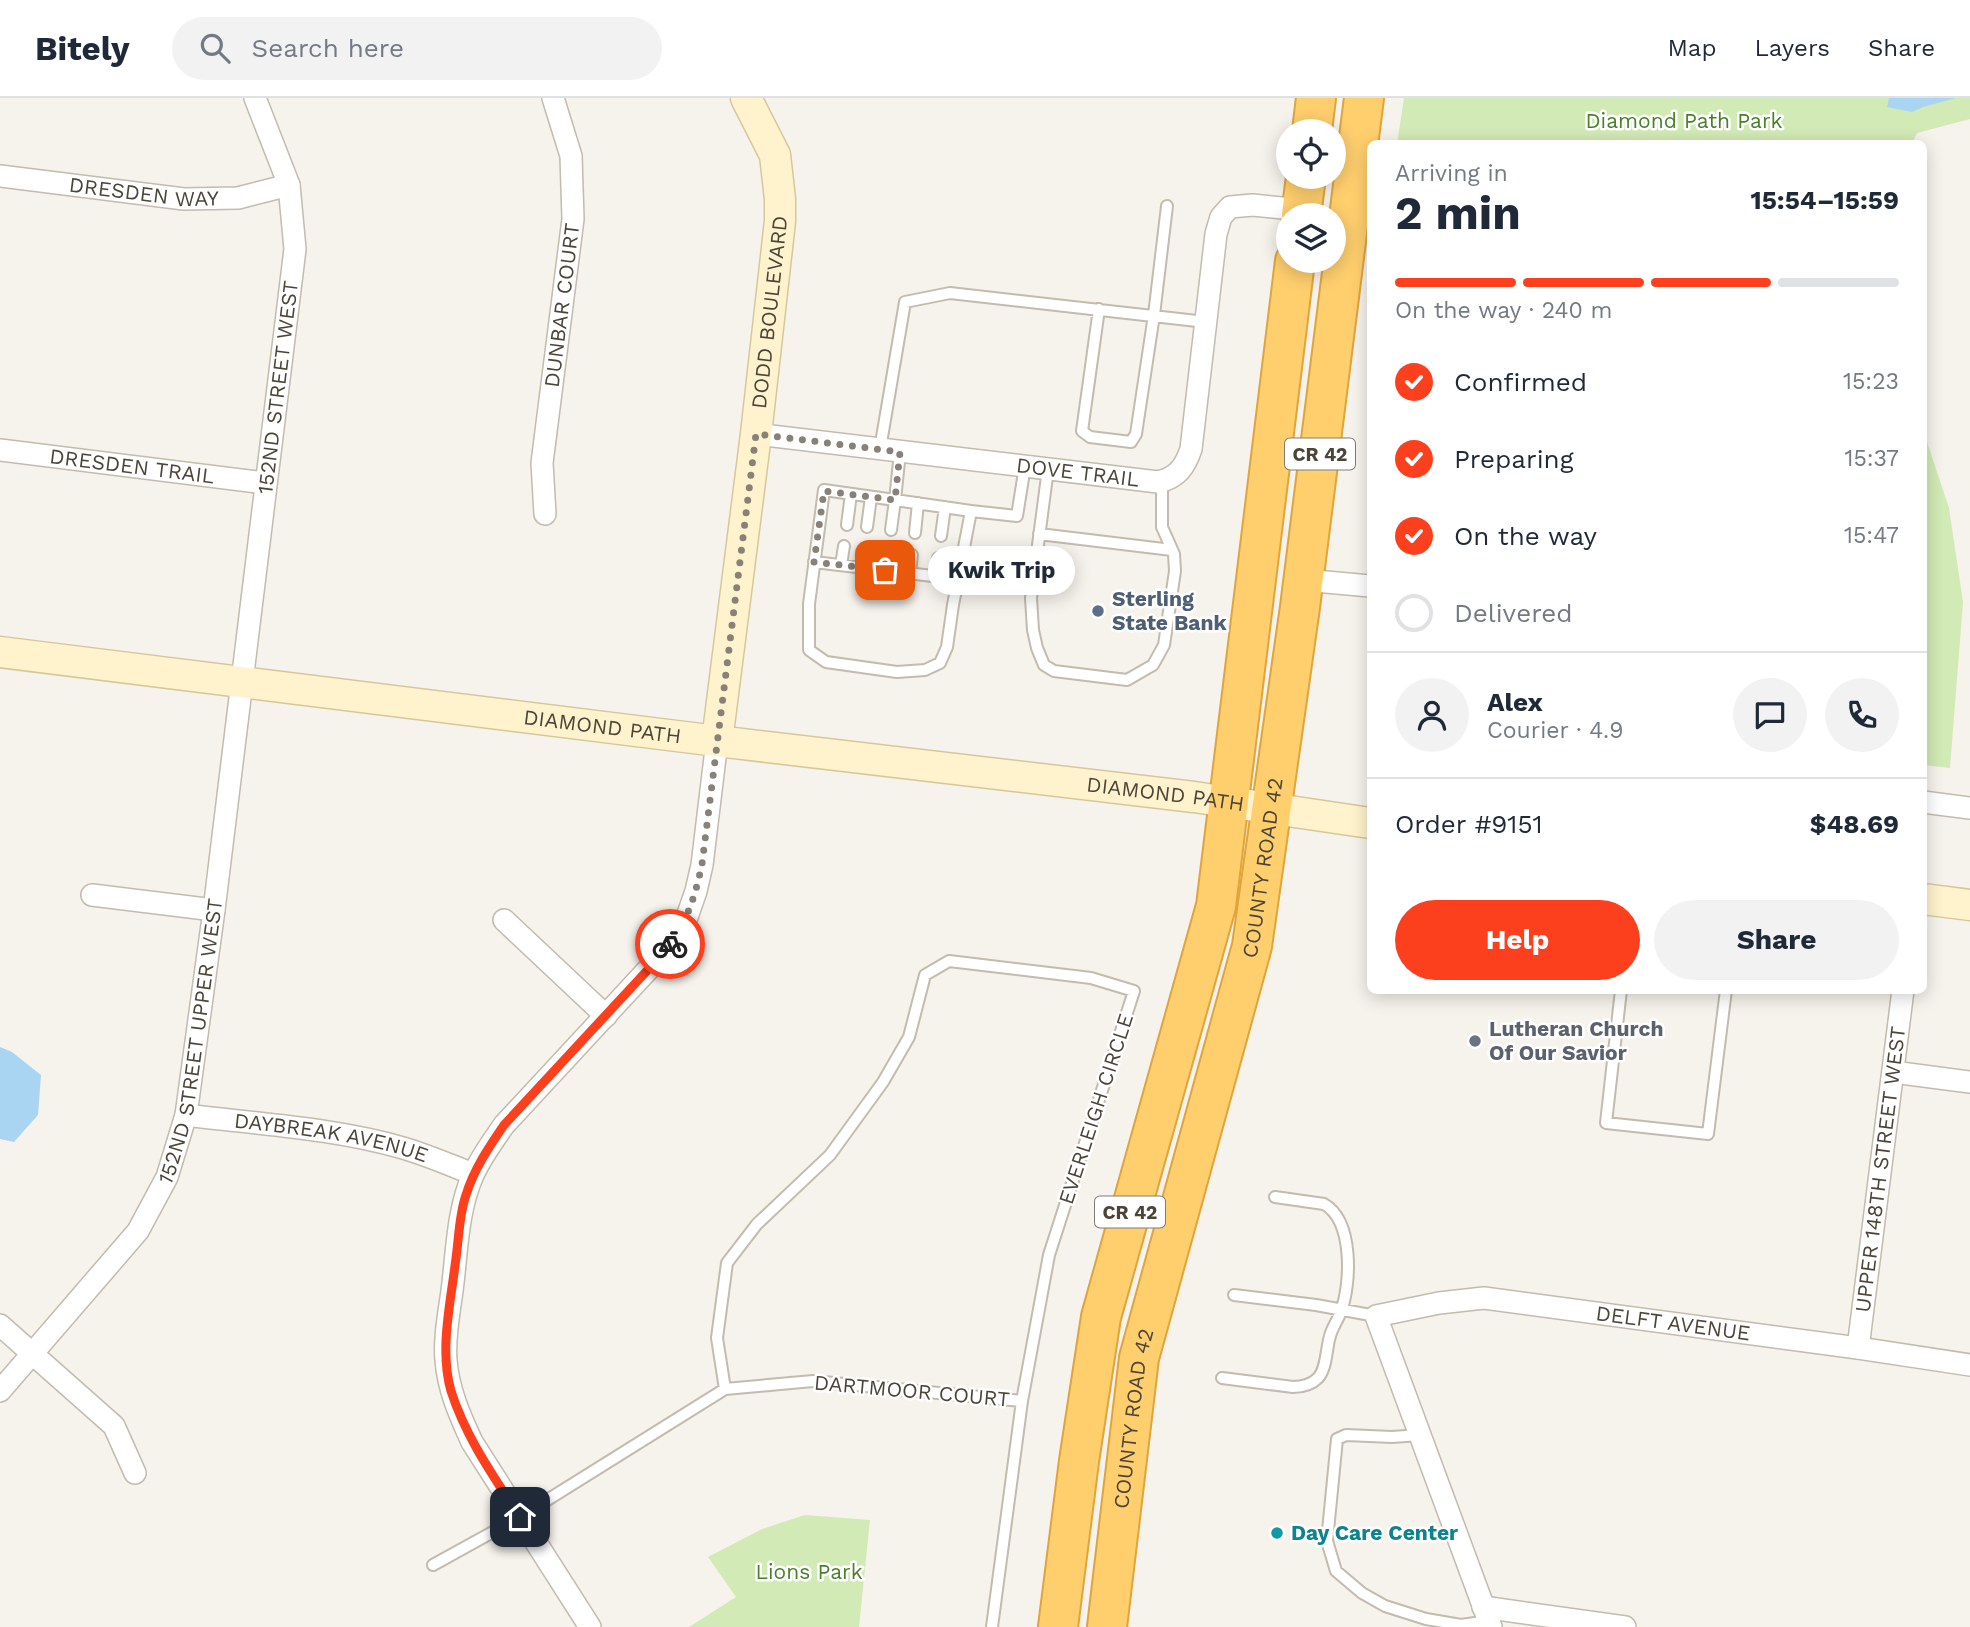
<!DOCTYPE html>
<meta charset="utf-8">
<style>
:root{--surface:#fff;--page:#f2f2f3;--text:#1f2937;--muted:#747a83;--line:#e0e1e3;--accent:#fc3f1d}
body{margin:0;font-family:"Work Sans",sans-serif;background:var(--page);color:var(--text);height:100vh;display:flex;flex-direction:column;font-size:26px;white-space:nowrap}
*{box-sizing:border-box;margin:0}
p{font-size:23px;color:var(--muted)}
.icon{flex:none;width:38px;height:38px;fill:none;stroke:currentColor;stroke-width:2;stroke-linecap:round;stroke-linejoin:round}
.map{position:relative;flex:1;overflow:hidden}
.details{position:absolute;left:1367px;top:42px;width:560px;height:854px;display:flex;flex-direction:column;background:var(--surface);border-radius:10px;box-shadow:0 4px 18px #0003}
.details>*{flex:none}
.controls{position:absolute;left:1276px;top:21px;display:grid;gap:14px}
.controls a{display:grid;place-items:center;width:70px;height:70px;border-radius:50%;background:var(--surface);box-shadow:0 4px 18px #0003;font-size:35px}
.pin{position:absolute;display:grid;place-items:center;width:60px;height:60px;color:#fff;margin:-30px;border-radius:14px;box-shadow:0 4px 10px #0006}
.courier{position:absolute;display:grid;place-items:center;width:70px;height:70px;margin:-35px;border:5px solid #fc3f1d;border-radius:50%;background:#fff;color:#222;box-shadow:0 2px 9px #0007}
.bubble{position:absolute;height:49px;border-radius:24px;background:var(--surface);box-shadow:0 4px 18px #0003;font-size:23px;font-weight:700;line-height:49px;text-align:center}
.summary em{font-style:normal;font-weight:700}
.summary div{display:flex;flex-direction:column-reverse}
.summary{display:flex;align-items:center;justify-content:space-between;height:119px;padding:0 28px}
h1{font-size:46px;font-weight:700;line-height:52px}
.bar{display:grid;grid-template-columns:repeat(4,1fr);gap:10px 7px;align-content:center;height:84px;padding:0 28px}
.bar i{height:9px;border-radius:5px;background:var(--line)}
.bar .current{background:var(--accent)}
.bar p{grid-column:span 4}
.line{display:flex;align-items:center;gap:18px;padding:0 28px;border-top:2px solid var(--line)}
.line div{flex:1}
.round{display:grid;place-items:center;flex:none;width:74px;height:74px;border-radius:37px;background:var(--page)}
ol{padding:0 28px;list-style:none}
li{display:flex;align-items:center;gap:21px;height:77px}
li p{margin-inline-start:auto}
li .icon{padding:7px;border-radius:50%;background:var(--accent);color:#fff;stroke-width:4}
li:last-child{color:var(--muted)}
li i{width:38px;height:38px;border:4px solid var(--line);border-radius:50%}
.action{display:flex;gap:14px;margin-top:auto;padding:14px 28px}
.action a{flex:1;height:80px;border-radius:42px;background:var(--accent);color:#fff;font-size:28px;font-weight:700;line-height:80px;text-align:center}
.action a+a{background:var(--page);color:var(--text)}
header{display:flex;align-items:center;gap:42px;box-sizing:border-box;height:98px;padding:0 35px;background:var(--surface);border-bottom:2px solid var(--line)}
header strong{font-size:33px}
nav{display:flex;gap:38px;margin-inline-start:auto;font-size:24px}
.search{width:490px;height:63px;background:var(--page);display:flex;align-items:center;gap:18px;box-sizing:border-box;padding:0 24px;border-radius:38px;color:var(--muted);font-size:26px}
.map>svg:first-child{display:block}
.green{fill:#d2eab5}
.water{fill:#a9d4f2}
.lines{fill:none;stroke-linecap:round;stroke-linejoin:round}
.lane-casing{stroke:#c2bbae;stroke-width:14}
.street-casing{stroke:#c2bbae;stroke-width:24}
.secondary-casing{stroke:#d6c79b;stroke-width:33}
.highway-casing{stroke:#e0a43c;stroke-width:42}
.lane{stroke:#fff;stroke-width:10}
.street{stroke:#fff;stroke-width:21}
.secondary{stroke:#fff3cd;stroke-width:30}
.highway{stroke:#ffcf6e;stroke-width:38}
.done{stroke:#878178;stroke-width:7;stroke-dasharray:0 12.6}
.route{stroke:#fc3f1d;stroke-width:9}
.service-dot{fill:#5c6f8a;stroke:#fff;stroke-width:2.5}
.worship-dot{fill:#6b7280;stroke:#fff;stroke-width:2.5}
.culture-dot{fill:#0f9aa8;stroke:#fff;stroke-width:2.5}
.labels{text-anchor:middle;stroke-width:5;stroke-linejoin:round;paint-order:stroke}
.shield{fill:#fff;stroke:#817c74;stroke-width:2}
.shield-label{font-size:19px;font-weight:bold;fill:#4b4439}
.park-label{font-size:21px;fill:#4a7f2a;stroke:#fff}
.street-label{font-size:21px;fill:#4b4439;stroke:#fff}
.service-label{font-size:21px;font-weight:bold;fill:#4e5e75;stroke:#fff;text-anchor:start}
.worship-label{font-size:21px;font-weight:bold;fill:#5b616d;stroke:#fff;text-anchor:start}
.culture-label{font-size:21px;font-weight:bold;fill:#0d838f;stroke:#fff;text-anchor:start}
</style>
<header>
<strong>Bitely</strong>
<div class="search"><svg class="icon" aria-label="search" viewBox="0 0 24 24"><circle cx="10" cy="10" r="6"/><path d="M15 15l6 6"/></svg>Search here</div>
<nav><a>Map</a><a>Layers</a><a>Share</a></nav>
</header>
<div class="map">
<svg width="1970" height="1529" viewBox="0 0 1970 1529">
<rect width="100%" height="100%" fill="#f6f3ec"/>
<path class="green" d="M 1404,0 L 1970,0 L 1970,21 L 1917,35 L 1912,45 L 1397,46 Z
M 1923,332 L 1949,410 L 1963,504 L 1950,670 L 1923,667 Z
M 805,1417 L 870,1422 L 859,1529 L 689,1529 L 736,1499 L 708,1459 L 762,1431 Z"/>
<path class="water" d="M 1889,0 L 1956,0 L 1923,9 L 1912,14 L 1887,9 Z
M 0,949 L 12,954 L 41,977 L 38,1017 L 14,1044 L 0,1041 Z"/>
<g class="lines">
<defs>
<path id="lane" d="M 1099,211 L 1082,333 L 1090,339 L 1131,344 L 1136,336 L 1154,217 L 1167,108
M 880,351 L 905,204 L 950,195 L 1206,224
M 900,354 L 895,402 L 824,392 L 809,506 L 809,552 L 826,564 L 897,574 L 925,572 L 940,565 L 947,549 L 953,507 L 971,413 L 1017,418 L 1025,368
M 1048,371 L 1031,500 L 1033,532 L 1037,550 L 1044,567 L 1054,573 L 1127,582 L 1153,567 L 1164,547 L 1175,473 L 1174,456 L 1162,429 L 1162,383
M 847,427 L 851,396
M 867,429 L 871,399
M 891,432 L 895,402 L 971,413
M 915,435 L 918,405
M 1039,436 L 1172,452
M 941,438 L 945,409
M 814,464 L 958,481
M 841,467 L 844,448
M 862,469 L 864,451
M 885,472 L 887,454
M 910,475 L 912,457
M 936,478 L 938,460
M 1621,892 L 1606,1025 L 1708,1036 L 1726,892
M 1234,1197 L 1316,1207 L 1376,1218
M 1222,1280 L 1293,1289 C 1302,1289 1311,1287 1318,1280 C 1327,1270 1326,1251 1330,1238 C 1332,1230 1338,1222 1341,1213 C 1351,1186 1354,1123 1324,1106 L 1275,1099
M 725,1291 L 717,1240 L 727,1165 L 757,1126 L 830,1057 L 883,984 L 909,939 L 925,877 L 949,863 L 1091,880 L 1134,893 L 1049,1157 L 1022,1303 L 992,1529
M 1420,1337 L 1392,1339 L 1346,1337 L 1337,1341 L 1327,1443 L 1336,1473 L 1362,1495 L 1385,1508 L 1426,1521 L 1461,1527 L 1489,1523
M 433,1467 L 520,1419 L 725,1291 L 813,1283 L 1022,1303"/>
<g id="street">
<path id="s1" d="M 0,78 L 184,101 L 238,100 L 289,87"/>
<path id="s2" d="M 756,336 L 1158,384 C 1177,380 1185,369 1191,351 L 1216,136 L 1221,119 L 1230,109 L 1253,107 L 1302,112"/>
<path id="s3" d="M 0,352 L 265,385"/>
<path id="s4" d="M 545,416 L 542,365 L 573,121 L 571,58 L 553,0"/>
<path d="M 1304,482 L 1370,488"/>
<path d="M 1923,704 L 1970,710"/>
<path d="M 92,797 L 214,812"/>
<path d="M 504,822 L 606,918"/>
<path d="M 1893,974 L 1970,984"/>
<path id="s5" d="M 186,1017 C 257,1026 334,1030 403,1050 C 427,1057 450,1067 473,1076"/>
<path d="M 0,1227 L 114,1328 L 135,1375"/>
<path id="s6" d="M 1858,1250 L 1903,892"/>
<path id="s7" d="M 0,1293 L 138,1133 L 167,1079 L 186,1017 L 214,812 L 295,151 L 289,87 L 255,0"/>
<path d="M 1483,1509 L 1625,1529"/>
<path d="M 590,1529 L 472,1344 C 460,1318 448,1291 446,1262 C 444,1240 449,1215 452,1193 C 457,1155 457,1113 473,1077 C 481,1059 493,1043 504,1027 L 656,863 L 673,842 L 687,819 L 696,793 L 702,767 L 717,643"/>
<path id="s8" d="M 1491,1529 L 1376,1218 L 1439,1205 L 1484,1200 L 1858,1250 L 1970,1267"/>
</g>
<g id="secondary">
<path id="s9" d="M 0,554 L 717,643 L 1194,699 L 1370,725"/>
<path id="s10" d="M 717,643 L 756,336 L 780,123 L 780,101 L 775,57 L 746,0"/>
<path d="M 1923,801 L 1970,807"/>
</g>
<g id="highway">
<path d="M 1312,33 L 1316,0"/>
<path d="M 1301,117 L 1306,79"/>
<path d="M 1058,1529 L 1079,1363 L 1101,1219 L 1216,808 L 1295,163"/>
<path id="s11" d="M 1107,1529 L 1139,1260 L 1252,848 L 1300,509 L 1364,0"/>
</g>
</defs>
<use href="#lane" class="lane-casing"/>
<use href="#street" class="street-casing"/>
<use href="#secondary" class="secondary-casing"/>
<use href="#highway" class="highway-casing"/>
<use href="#lane" class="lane"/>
<use href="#street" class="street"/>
<use href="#secondary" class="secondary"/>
<use href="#highway" class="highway"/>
</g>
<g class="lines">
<path class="done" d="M 670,846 C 688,822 696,795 702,766 L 756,336 L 900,354 L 895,402 L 824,393 L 814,464 L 885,472"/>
<path class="route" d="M 520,1419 C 494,1379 466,1340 451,1293 C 439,1251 451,1203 456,1160 C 459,1139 459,1117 466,1097 C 474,1071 489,1049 504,1027 L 656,863 L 670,846"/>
</g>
<circle class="service-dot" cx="1098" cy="513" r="7"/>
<circle class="worship-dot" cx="1475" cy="943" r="7"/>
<circle class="culture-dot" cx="1277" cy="1435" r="7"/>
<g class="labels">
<g class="shield">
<rect x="1285" y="340.5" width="70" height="31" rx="5"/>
<rect x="1095" y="1098.5" width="70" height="31" rx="5"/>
</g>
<g class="shield-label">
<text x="1320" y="363">CR 42</text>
<text x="1130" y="1121">CR 42</text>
</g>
<g class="park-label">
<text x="1684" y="30">Diamond Path Park</text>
<text x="809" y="1481">Lions Park</text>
</g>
<g class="street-label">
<text dy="7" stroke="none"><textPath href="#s1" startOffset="145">DRESDEN WAY</textPath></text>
<text dy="7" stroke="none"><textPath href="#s4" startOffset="210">DUNBAR COURT</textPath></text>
<text dy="7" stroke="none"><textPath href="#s10" startOffset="432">DODD BOULEVARD</textPath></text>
<text dy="7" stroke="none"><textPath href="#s7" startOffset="1071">152ND STREET WEST</textPath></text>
<text dy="7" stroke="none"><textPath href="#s3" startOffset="133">DRESDEN TRAIL</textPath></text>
<text dy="7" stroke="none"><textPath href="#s2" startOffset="324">DOVE TRAIL</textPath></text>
<text dy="7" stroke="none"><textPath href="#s9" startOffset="607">DIAMOND PATH</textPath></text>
<text dy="7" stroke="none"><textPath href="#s9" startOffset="1174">DIAMOND PATH</textPath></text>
<text dy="7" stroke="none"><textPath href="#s11" startOffset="777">COUNTY ROAD 42</textPath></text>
<text dy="7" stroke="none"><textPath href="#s7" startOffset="411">152ND STREET UPPER WEST</textPath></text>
<text transform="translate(1096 1011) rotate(-72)" y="7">EVERLEIGH CIRCLE</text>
<text dy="7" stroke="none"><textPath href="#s5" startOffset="147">DAYBREAK AVENUE</textPath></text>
<text dy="7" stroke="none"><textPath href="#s6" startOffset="180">UPPER 148TH STREET WEST</textPath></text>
<text dy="7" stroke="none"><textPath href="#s8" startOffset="632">DELFT AVENUE</textPath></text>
<text transform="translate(912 1293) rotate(5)" y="7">DARTMOOR COURT</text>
<text dy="7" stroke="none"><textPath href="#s11" startOffset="210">COUNTY ROAD 42</textPath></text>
</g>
<g class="service-label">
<text x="1112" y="508">Sterling<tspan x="1112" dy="24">State Bank</tspan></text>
</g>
<g class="worship-label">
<text x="1489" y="938">Lutheran Church<tspan x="1489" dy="24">Of Our Savior</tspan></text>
</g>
<g class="culture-label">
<text x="1291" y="1442">Day Care Center</text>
</g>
</g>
</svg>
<div class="controls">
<a><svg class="icon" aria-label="locate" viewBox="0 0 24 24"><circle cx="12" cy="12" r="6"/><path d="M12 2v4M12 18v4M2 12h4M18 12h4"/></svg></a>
<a><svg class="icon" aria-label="layers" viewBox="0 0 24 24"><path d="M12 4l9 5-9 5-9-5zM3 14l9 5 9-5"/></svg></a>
</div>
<div class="pin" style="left:885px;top:472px;background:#ea580c"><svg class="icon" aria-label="bag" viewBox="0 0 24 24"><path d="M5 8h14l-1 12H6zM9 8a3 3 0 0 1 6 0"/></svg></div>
<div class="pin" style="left:520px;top:1419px;background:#1f2937"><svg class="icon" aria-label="home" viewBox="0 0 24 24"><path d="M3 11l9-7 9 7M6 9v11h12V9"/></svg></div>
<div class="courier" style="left:670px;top:846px"><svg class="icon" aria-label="bike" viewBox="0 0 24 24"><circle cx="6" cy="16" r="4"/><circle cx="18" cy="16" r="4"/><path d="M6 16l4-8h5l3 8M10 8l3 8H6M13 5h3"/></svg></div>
<div class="bubble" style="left:928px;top:448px;width:147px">Kwik Trip</div>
<section class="details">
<div class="summary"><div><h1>2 min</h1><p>Arriving in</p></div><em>15:54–15:59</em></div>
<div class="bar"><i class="current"></i><i class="current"></i><i class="current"></i><i></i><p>On the way · 240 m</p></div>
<ol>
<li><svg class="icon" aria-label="check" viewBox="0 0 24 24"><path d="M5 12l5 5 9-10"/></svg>Confirmed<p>15:23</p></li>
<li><svg class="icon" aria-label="check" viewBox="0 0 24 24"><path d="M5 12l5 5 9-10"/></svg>Preparing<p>15:37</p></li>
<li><svg class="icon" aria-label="check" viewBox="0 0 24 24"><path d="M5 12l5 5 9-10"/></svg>On the way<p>15:47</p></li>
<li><i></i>Delivered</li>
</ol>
<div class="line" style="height:126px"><a class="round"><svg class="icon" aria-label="person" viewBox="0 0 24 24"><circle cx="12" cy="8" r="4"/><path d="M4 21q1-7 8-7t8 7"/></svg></a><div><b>Alex</b><p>Courier · 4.9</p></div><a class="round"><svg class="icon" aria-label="chat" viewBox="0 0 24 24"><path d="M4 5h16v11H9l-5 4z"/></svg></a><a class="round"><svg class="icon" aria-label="phone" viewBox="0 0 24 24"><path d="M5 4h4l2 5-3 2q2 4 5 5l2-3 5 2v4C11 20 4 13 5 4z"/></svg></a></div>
<div class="line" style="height:91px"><div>Order #9151</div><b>$48.69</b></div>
<div class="action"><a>Help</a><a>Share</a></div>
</section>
</div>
